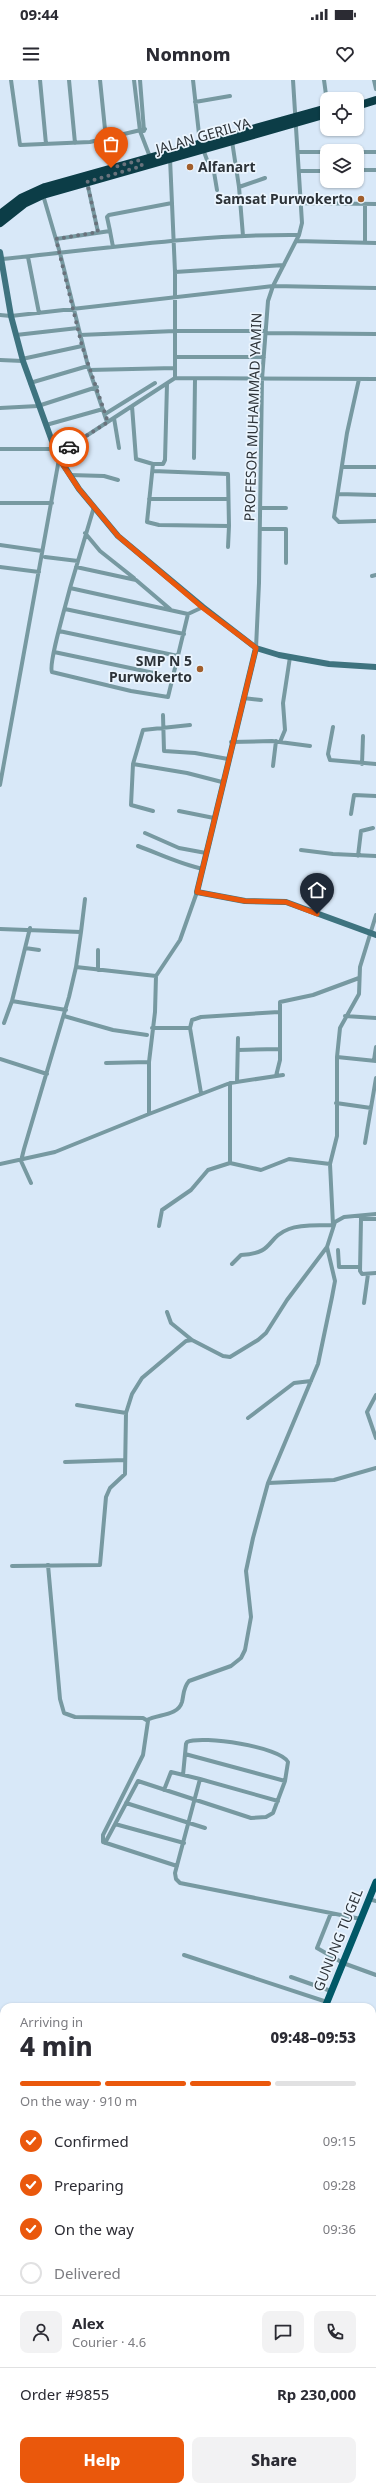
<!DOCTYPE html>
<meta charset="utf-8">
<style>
:root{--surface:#fff;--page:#f2f2f3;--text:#2b2b33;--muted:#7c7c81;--line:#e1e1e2;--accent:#ea580c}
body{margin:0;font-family:"Noto Sans",sans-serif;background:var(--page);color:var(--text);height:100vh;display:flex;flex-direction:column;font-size:15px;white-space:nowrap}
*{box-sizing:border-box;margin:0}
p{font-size:13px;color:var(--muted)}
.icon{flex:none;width:22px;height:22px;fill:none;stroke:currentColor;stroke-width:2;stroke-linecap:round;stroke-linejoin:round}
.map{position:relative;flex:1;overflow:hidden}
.side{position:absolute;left:0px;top:1923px;width:376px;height:488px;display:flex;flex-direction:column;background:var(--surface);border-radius:12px 12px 0 0;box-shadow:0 1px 3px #0004}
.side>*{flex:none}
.controls{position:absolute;left:320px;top:12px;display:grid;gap:8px}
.controls a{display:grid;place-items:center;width:44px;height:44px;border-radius:8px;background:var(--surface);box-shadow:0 1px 3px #0004;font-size:20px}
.pin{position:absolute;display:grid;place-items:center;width:34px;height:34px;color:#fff;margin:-41px -17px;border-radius:50% 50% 50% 0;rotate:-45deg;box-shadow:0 0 4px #0007}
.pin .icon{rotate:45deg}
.courier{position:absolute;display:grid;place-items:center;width:40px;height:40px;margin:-20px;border:3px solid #ea580c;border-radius:50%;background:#fff;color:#222;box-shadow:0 1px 5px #0007}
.overview em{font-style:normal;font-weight:800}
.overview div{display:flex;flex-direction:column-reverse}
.overview{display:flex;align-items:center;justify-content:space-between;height:68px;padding:0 20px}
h1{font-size:26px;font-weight:800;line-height:30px}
.bar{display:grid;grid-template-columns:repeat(4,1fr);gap:6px 4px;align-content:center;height:48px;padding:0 20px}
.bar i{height:5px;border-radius:3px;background:var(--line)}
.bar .selected{background:var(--accent)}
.bar p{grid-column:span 4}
.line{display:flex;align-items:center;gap:10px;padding:0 20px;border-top:1px solid var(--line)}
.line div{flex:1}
.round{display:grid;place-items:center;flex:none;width:42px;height:42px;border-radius:8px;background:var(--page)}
ol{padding:0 20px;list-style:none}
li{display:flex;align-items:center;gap:12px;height:44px}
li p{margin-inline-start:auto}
li .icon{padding:4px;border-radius:50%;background:var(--accent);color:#fff;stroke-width:4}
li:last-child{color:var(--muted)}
li i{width:22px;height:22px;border:2px solid var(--line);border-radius:50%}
.button{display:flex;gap:8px;margin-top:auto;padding:8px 20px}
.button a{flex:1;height:46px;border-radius:8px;background:var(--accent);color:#fff;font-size:16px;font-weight:800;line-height:46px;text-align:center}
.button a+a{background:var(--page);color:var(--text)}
.status{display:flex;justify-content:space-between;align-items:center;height:28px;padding:0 20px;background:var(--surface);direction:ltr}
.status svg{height:11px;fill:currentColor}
header{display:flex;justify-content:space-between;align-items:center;height:52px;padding:0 20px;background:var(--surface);font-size:18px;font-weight:800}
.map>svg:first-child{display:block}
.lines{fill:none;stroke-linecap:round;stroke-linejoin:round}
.street{stroke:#7799a1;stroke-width:4}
.secondary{stroke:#3e737f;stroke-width:6}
.primary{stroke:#005867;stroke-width:7}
.highway{stroke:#0c3d47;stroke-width:8}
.done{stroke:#69727c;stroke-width:4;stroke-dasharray:0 7.2}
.route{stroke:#ea580c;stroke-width:5}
.poi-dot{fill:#a15e2c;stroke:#ebf5fe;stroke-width:1.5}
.labels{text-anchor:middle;stroke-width:3.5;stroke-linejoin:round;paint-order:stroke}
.street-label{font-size:14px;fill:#2d3339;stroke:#ebf5fe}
.poi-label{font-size:14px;font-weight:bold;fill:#2d3339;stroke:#ebf5fe;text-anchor:end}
</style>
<div class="status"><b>09:44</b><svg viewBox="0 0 49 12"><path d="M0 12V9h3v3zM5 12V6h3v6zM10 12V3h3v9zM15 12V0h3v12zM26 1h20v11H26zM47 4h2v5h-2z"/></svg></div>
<header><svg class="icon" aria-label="menu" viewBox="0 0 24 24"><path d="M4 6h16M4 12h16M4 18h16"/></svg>Nomnom<svg class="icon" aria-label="heart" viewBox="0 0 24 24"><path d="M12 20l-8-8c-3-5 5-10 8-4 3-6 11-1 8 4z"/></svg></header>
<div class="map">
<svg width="376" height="2411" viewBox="0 0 376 2411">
<rect width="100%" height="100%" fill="#d8e8f8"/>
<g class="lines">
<path class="street" d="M 11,0 L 20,65 L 90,62 L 145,49
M 40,0 L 46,64
M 69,0 L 75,63
M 100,0 L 106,59
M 134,0 L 140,51 L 150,77
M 140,0 L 144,51
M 193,0 L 200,63
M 324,0 L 327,22
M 374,0 L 376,9
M 195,22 L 230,16
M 232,61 L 239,107 L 243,156
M 203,69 L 207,80 L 213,86 L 217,110
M 298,72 L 327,72
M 357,72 L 376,72
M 357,90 L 376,90
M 299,91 L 327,91
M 87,102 L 98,152
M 239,107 L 265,98
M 43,115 L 60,173 L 88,286 L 107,342
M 301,123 L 376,124
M 110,151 L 107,137 L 109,135 L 172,123
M 56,159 L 110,151 L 113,167
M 296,161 L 376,163
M 365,163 L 365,124
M 28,177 L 39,233
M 2,179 C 101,169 199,154 299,155
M 175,192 L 284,185
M 0,235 L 11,236 L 273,206 L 376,208
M 266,253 L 376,254
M 16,255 L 78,248
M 80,255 L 175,251 L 266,251
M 175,277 L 264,277
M 22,279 L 82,266
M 0,280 L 23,281
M 89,290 L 175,288
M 175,298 L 376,299
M 359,299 L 347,353 L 334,437 L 339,442 L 376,441
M 30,303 L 88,286
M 132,326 L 136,379 L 153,384
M 0,328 L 38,326 L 97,307
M 105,334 L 155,303
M 114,338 L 119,368
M 46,345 L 103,329
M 0,369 L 55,369
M 57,375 L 175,298 L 175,192 L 170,78
M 194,378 L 195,299
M 343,387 L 376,387
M 153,391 L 228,394 L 229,446 L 159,445 L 147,442 L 153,384 L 163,384 L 165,380 L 167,304
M 70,395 L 104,396 L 118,400
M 338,414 L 376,415
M 149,419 L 228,419
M 0,423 L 52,423
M 260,428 L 286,428
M 260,449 L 286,449 L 286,483
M 85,453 L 100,471 L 134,498
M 0,465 L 42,471
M 228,467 L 229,446
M 45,477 L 78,481
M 0,487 L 39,492
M 76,487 L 136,500 L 170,529
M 372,496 L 376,495
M 70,508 L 188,534 L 168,617 L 131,611 L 52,592 C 48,584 67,521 70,508 Z
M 70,508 L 94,427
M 65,529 L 184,554
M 188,534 L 203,527
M 59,551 L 178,576
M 256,568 L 259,503 L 262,299 L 268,221 L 273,206 L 299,155 L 302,143 L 293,0
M 54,572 L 173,597
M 243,618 L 261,620
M 163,635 L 164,671 L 195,673 L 228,679
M 190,645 L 143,650 L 133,684 L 187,693 L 222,702
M 333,647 L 328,674 L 330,680 L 376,684
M 231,662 L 272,661 L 310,666
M 280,662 L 285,650 L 283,623 L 290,577
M 133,684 L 131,725 L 153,731
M 362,684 L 363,656
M 273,686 L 276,661
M 0,705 L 59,379
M 179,731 L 214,738
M 351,734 L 354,715 L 376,716
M 145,753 L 179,768 L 206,773
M 138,766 C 160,774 180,784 203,789
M 301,770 L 333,774 L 376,776
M 358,776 L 361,751 L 373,748
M 0,849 L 81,852 L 76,887 L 156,896 L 180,860 L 197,812
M 81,852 L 85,819
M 25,868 L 39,870
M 98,890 L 98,870
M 12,921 L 30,848
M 64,936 L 113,950 L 147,955
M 345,936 L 376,938
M 4,943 L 12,921 L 66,930
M 152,948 L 190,948
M 238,970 L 280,969
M 337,977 L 376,981
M 0,979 L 47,994
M 374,980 L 376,967
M 106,983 L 149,982
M 276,996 L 280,980 L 280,922 L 313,915 L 359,898
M 237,1002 L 238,958
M 230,1003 L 230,1083
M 201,1013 L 190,948 L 192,940 L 201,937 L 279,932
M 336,1023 L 371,1028
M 149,1034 L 230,1003 L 283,995
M 365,1063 L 376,998
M 0,1084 L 55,1072 L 149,1034 L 149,982 L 155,932 L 156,896
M 31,1103 L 21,1081 L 24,1069 L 69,917 L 76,887
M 361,1137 L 361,1139 L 376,1139
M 361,1139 L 360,1191 L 362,1194 L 376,1193
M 159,1146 L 162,1130 L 191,1110 L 208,1090 L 230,1083 L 261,1090 L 289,1079 L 330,1084
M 338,1170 L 339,1187 L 360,1187
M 232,1184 L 241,1175 C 276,1173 265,1158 289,1149 C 302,1144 319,1146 333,1145 L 330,1084 L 337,1056 L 337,977 L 340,948 L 359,914 L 360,887 L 376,835
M 364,1223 L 368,1194
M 167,1232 L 171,1243 L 192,1260
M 376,1315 L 367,1332 L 376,1358
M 77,1325 L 126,1333
M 248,1338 L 294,1303 L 311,1301
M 65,1382 L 125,1380
M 268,1403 L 334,1400 L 376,1388
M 48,1485 L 60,1619 L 64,1633 L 75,1637 L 143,1638 L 148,1641 L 143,1675 L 103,1755 L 103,1762 L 177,1786
M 12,1486 L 100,1485 L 106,1417 L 110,1408 L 125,1394 L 126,1333 L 132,1314 L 142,1298 L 186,1261 L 192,1260 L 223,1276 L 230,1277 L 258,1260 L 266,1253 L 287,1220 L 327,1167 L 335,1142 L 344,1137 L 376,1134
M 147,1640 C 158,1634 178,1636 182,1622 C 184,1614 183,1608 189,1601 L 231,1586 L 241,1578 L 245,1570 L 251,1537 L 246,1491 L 253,1458 L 268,1403 L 318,1284 L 332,1217 L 335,1201 L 327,1167
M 185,1674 L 285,1701
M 164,1710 L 171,1692 L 200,1699
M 278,1721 L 200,1699 L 175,1793 L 176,1799 L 180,1803 L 361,1839
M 126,1723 L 205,1748
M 115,1744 L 184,1763
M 105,1763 L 138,1701 L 251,1738 L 266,1737 L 273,1733 L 285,1701 L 288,1682 C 281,1667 202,1655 187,1662 L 186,1664 L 183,1695
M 369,1819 L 376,1821
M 331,1833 L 317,1868 L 343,1883 L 376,1895
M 184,1875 L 327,1922
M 291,1897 L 331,1911
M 372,2117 L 376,2117
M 0,2222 L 4,2222"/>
<path class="secondary" d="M 0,172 L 11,236 L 23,281 L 57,375 L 79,409 L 118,456 L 203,527 L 256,568 L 279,575 L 329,584 L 376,587
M 256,568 L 197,812 L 245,821 L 286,822 L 376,855"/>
<path class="primary" d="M 325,1927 L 376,1802
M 200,2407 L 200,2411"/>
<path class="highway" d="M 357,26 L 376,20
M 0,134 L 21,118 L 45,107 L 327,28
M 0,143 L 24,124 L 43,115 L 327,34"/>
</g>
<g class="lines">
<path class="done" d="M 69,367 L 108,342 L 82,266 L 56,159 L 98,152 L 87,102 L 142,86 L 140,80 L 111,88"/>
<path class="route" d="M 69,367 L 57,375 L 59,379 L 79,409 L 118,456 L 203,528 L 256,568 L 197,812 L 245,821 L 286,822 L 317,834"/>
</g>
<g class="poi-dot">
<circle cx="190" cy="87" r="4"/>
<circle cx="361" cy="119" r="4"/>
<circle cx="200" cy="589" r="4"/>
</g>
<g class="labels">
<g class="street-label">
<text transform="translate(203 56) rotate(-16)" y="5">JALAN GERILYA</text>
<text transform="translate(253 337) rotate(-88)" y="5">PROFESOR MUHAMMAD YAMIN</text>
<text transform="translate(338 1860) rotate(-68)" y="5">GUNUNG TUGEL</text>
</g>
<g class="poi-label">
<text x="198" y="92" text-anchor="start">Alfanart</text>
<text x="353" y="124">Samsat Purwokerto</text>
<text x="192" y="586">SMP N 5<tspan x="192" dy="16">Purwokerto</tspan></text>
</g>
</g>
</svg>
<div class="controls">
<a><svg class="icon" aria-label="locate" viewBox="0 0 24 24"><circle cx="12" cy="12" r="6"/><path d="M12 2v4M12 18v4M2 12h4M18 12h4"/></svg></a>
<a><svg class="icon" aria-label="layers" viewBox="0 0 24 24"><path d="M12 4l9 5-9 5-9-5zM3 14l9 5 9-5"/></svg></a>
</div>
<div class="pin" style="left:111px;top:88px;background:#ea580c"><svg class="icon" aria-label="bag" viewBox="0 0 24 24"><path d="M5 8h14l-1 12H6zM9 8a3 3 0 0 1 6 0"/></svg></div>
<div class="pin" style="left:317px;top:834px;background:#1f2937"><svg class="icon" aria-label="home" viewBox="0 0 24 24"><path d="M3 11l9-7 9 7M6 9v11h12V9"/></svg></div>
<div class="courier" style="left:69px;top:367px"><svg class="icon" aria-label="car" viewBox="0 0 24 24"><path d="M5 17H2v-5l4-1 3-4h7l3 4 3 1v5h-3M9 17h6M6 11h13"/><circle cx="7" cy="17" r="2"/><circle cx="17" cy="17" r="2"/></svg></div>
<section class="side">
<div class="overview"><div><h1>4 min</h1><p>Arriving in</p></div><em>09:48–09:53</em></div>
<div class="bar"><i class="selected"></i><i class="selected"></i><i class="selected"></i><i></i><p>On the way · 910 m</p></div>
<ol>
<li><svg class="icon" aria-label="check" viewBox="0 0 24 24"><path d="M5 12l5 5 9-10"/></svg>Confirmed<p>09:15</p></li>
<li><svg class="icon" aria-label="check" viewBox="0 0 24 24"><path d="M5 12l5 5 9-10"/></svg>Preparing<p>09:28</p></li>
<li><svg class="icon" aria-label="check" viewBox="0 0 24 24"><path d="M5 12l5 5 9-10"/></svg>On the way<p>09:36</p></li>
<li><i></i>Delivered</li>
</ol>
<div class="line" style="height:72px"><a class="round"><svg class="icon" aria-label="person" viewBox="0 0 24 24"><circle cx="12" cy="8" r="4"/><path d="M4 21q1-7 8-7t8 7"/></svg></a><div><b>Alex</b><p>Courier · 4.6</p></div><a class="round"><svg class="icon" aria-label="chat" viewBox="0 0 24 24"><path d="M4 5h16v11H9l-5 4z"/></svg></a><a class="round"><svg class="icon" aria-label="phone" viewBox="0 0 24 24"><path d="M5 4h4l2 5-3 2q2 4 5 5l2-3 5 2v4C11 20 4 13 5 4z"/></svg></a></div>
<div class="line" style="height:52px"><div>Order #9855</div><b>Rp 230,000</b></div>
<div class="button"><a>Help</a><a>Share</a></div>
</section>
</div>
